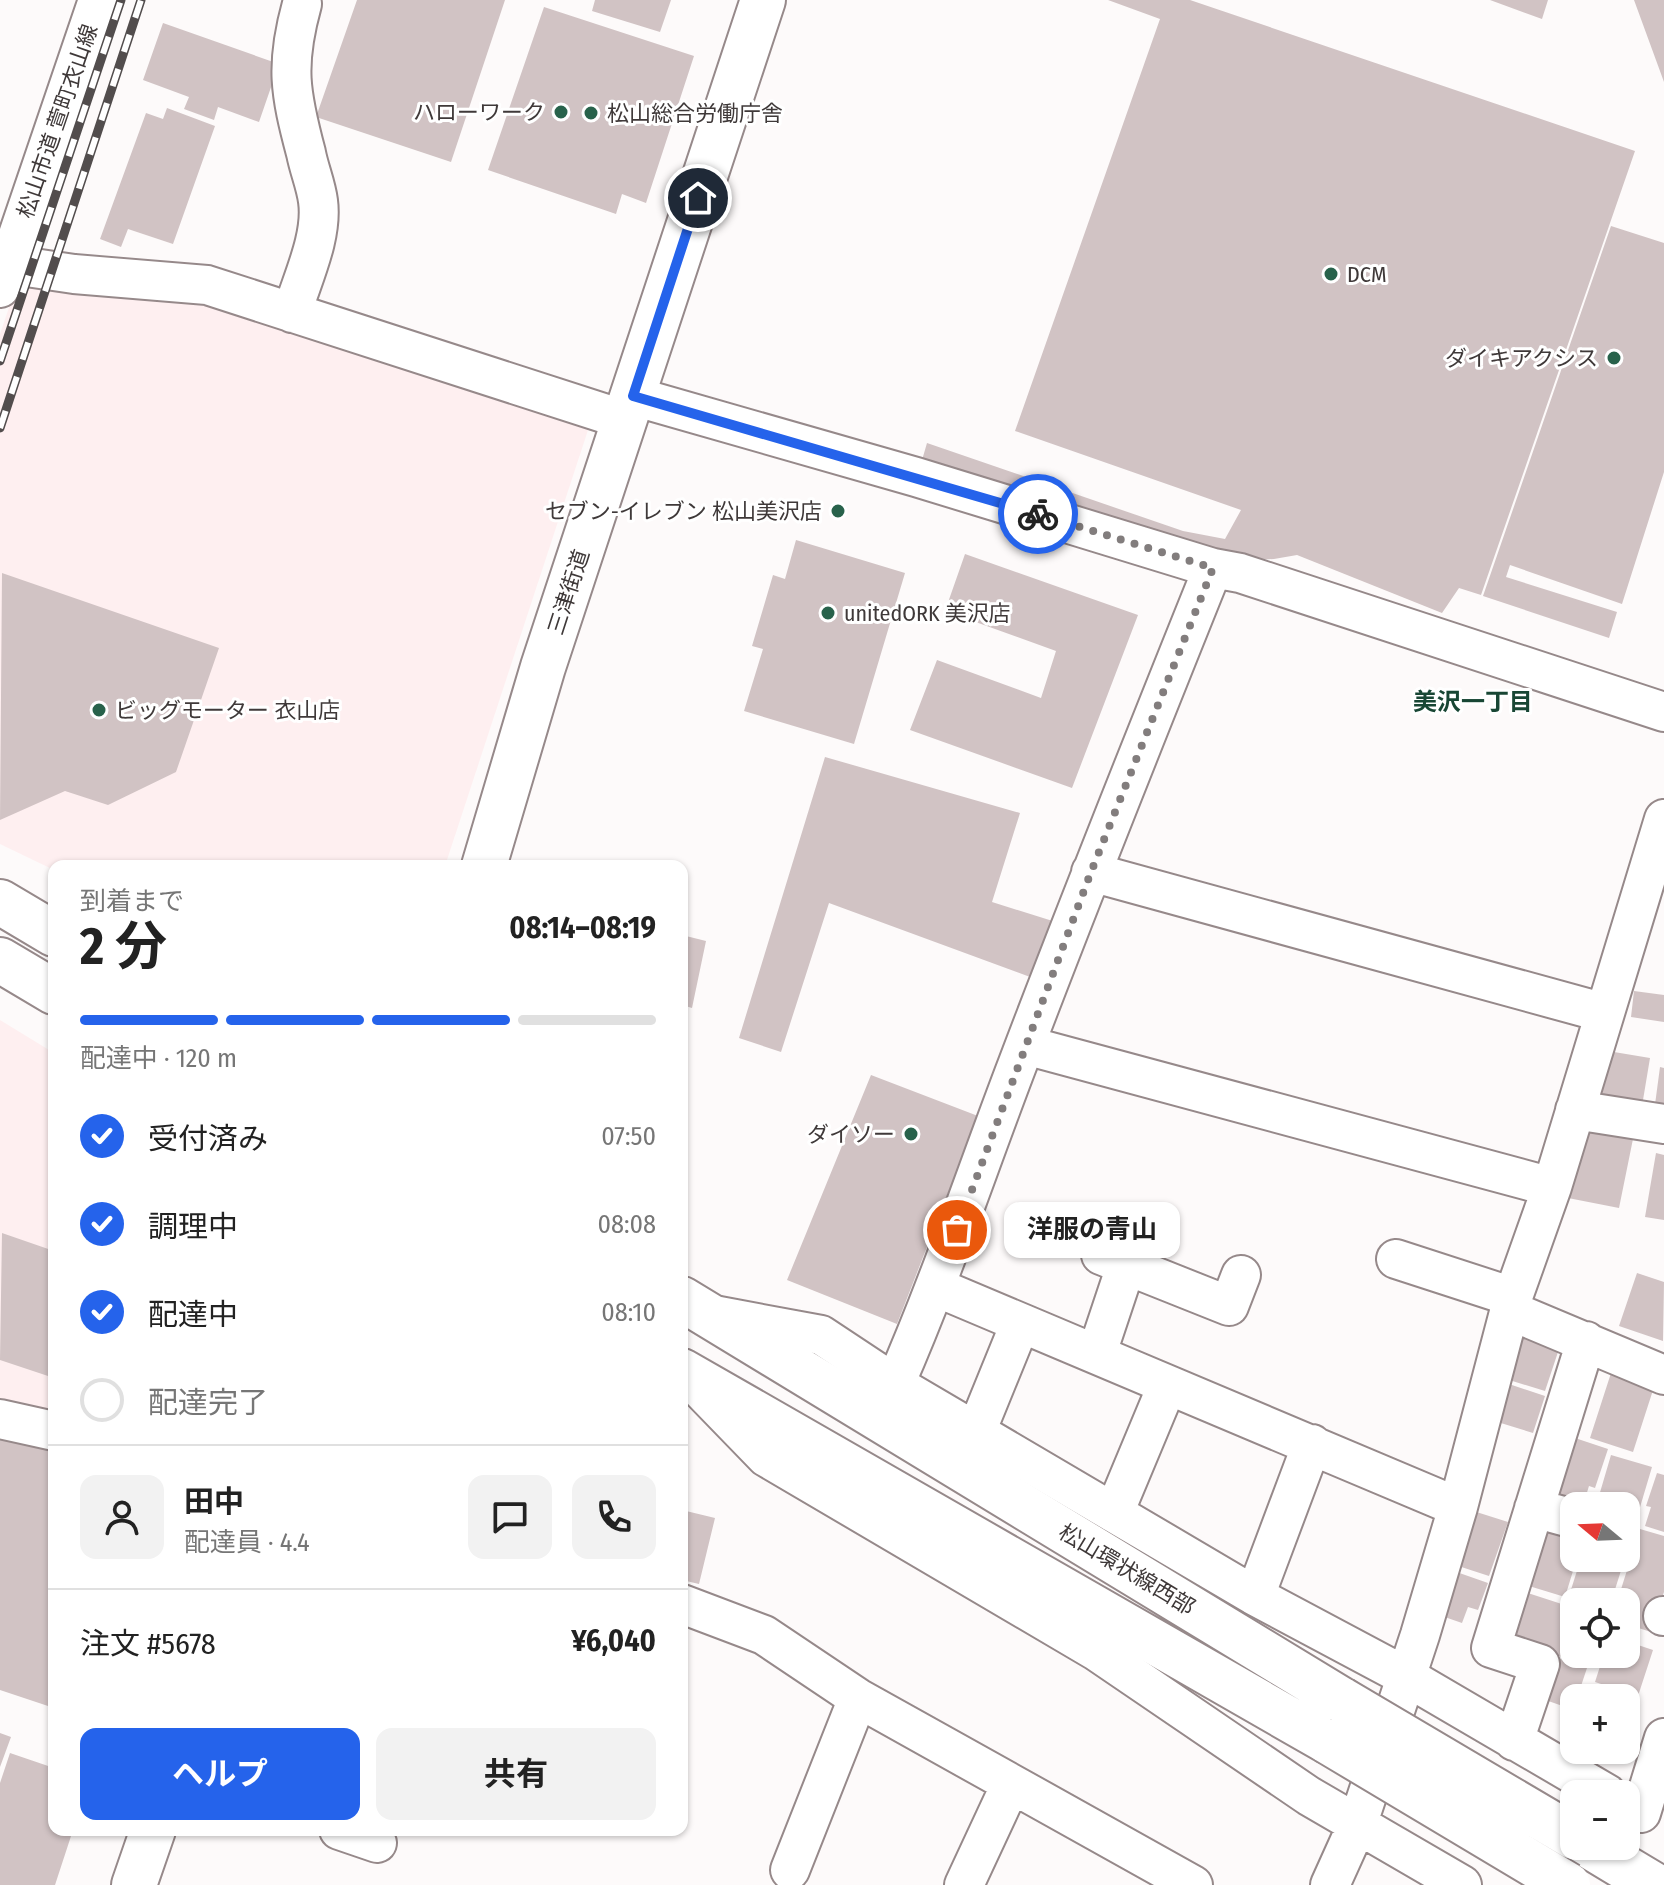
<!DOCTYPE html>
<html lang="ja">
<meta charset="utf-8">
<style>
:root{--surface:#fff;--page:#f2f2f2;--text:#222;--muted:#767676;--line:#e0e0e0;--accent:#2563eb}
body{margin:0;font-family:"Fira Sans Condensed","Noto Sans JP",sans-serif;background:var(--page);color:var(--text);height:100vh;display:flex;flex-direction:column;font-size:30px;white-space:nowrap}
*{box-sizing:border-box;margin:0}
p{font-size:26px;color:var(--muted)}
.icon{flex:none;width:44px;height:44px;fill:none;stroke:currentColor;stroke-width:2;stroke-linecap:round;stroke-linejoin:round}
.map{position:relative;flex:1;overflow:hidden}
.details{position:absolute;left:48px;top:860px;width:640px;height:976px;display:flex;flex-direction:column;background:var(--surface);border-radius:16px;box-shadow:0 2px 6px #0004}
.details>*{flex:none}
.needle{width:52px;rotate:289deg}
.fabs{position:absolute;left:1560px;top:1492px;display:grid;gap:16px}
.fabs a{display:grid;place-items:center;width:80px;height:80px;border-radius:16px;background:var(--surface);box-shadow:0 2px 6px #0004;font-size:40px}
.pin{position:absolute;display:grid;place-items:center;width:68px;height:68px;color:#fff;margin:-34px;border:4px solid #fff;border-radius:50%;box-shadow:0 2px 8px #0007}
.courier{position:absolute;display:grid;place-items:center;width:80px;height:80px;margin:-40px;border:6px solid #2563eb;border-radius:50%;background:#fff;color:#222;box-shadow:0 2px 10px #0007}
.bubble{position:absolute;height:56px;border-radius:16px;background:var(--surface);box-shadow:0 2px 6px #0004;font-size:26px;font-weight:700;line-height:56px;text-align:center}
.headline em{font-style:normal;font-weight:700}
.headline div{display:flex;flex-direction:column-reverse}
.headline{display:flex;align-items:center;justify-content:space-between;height:136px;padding:0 32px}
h1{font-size:52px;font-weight:700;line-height:60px}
.bar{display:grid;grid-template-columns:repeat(4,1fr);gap:12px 8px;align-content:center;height:96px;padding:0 32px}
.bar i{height:10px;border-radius:6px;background:var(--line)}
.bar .on{background:var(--accent)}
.bar p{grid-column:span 4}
.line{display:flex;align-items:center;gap:20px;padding:0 32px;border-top:2px solid var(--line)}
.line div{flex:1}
.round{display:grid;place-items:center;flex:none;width:84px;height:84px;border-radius:16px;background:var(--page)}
ol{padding:0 32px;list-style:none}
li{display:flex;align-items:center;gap:24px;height:88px}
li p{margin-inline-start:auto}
li .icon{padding:8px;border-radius:50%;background:var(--accent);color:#fff;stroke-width:4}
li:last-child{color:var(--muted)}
li i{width:44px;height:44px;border:4px solid var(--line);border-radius:50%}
.button{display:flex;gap:16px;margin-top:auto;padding:16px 32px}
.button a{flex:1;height:92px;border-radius:16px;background:var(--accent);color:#fff;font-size:32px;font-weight:700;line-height:92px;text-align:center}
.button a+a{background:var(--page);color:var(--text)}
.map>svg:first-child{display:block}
.built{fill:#feeff0}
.building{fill:#d1c3c4}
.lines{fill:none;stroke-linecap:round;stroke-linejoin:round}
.minor-casing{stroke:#96898a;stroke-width:42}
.tertiary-casing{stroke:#96898a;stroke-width:48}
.minor{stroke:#fff;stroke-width:38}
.tertiary{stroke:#fff;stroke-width:44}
.rail-casing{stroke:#524d4d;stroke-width:9}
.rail{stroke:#fff;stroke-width:6;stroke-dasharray:18;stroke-linecap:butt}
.tertiary-bridge-casing{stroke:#96898a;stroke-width:48;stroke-linecap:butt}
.tertiary-bridge{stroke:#fff;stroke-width:44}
.done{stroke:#827d7d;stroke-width:8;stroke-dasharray:0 14.4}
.route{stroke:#2563eb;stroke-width:10}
.poi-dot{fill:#28624b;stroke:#fff;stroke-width:3}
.labels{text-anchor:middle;stroke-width:6;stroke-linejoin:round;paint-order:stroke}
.poi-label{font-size:22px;fill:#3f3939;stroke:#fff;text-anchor:end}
.street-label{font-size:22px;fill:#3f3939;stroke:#fff}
.neighbourhood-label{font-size:24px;font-weight:bold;fill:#184634;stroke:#fff}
</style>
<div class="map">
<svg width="1664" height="1885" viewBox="0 0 1664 1885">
<rect width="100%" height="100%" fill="#fdfafa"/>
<path class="built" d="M 21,272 L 224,302 L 590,424 L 445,866 L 54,866 L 54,870 L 0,844 L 0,334 Z
M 0,1020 L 54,1053 L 54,1424 L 0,1412 Z"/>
<path class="building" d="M 357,0 L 505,0 L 451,162 L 316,117 Z
M 595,0 L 671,0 L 660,32 L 592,11 Z
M 1108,0 L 1190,0 L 1635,151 L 1481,595 L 1459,588 L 1442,613 L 1297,555 L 1274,559 L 1218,562 L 920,467 L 927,443 L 1183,531 L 1225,539 L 1241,510 L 1015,431 L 1160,19 Z
M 1490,0 L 1548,0 L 1542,19 Z
M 1634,0 L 1664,0 L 1664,82 Z
M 544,7 L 694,56 L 646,203 L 622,194 L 616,214 L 488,170 Z
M 163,23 L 279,64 L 259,122 L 218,107 L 214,120 L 184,109 L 189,97 L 143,80 Z
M 167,108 L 215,126 L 173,244 L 128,229 L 121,247 L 100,239 L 146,113 L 163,119 Z
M 1611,226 L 1664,243 L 1664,472 L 1622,604 L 1510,565 L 1506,577 L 1617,612 L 1609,638 L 1483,596 Z
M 796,540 L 905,573 L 854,744 L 744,711 L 763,649 L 752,646 L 773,575 L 785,579 Z
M 965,554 L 1138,615 L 1072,788 L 910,730 L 937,660 L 1041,698 L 1056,651 L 945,611 Z
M 2,573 L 219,648 L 176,772 L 108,805 L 65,791 L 0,820 Z
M 825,757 L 1020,813 L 992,902 L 1059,923 L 1041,981 L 829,903 L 781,1052 L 739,1038 Z
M 682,935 L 706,941 L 692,1008 L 682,1005 Z
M 1634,991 L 1664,995 L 1664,1022 L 1631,1017 Z
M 1608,1051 L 1650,1058 L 1642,1106 L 1600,1098 Z
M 1660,1067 L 1664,1068 L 1664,1114 L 1654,1112 Z
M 871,1075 L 978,1116 L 897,1324 L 787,1280 Z
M 1583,1124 L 1634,1134 L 1619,1208 L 1568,1198 Z
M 1656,1153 L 1664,1155 L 1664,1220 L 1645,1217 Z
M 2,1233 L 54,1251 L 54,1378 L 0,1360 Z
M 1637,1273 L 1664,1282 L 1663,1341 L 1619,1326 Z
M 1523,1327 L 1562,1340 L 1545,1391 L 1506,1379 Z
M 1611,1373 L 1654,1387 L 1633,1452 L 1590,1438 Z
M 1503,1382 L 1545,1396 L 1533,1433 L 1491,1420 Z
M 0,1433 L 54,1445 L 54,1708 L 0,1690 Z
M 1563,1434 L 1608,1449 L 1595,1488 L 1589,1486 L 1584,1502 L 1545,1490 Z
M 1611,1455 L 1652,1467 L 1635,1524 L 1626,1521 L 1626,1506 L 1596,1506 Z
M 1657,1473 L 1664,1475 L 1664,1532 L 1645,1526 L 1651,1507 L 1646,1506 Z
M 1467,1509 L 1508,1522 L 1489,1576 L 1449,1563 Z
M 682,1510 L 715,1518 L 699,1584 L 682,1580 Z
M 1544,1525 L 1574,1534 L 1574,1558 L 1577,1558 L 1565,1597 L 1519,1583 Z
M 1640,1529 L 1664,1536 L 1664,1592 L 1651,1632 L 1626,1624 L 1626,1602 L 1617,1602 Z
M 1581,1558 L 1625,1558 L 1611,1602 L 1587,1602 L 1569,1596 Z
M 1448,1569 L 1488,1583 L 1478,1610 L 1468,1607 L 1462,1623 L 1433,1613 Z
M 1522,1591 L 1574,1608 L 1574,1654 L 1595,1654 L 1591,1666 L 1506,1639 Z
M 1626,1641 L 1653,1650 L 1638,1696 L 1595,1682 L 1604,1654 L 1616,1657 L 1617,1654 L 1626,1654 Z
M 1548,1655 L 1587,1668 L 1577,1698 L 1574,1698 L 1574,1710 L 1534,1696 Z
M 1596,1687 L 1634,1699 L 1627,1722 L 1626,1698 L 1593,1698 Z
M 0,1733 L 11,1737 L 0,1767 Z
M 10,1753 L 54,1768 L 54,1830 L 73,1830 L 55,1885 L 0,1885 L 0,1783 Z"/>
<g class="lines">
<defs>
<path id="minor" d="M 0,263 L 74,274 L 207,285 L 625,420
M 0,288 L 98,0
M 292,313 C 302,279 323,237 318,201 C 316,185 309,169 306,153 C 290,93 285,65 302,4
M 633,396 L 916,477 L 1213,568 L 1240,573 L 1664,712
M 1091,872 L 1605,1013
M 1025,1045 L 1552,1187
M 1575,1110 L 1664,1124
M 1101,1255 L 1229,1306 L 1241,1275
M 1396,1259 L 1513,1297
M 936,1287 L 1458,1507
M 1509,1310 L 1664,1375
M 719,1316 L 821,1335 L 895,1384 L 1255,1596 L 1407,1677 L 1607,1794
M 1097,1353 L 1126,1266
M 895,1384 C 941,1279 977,1170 1018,1063 C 1081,897 1147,732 1213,568
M 702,1391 L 766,1457 L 1096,1651 L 1309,1796 L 1462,1885
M 0,1419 L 54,1431
M 976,1432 L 1020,1324
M 1534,1508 L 1574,1519
M 1114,1513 L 1167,1386
M 1255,1596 L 1312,1444
M 682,1604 L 764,1635 L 858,1698 L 1193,1885
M 1663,1616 L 1664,1616
M 1514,1741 L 1540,1664 L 1491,1648 L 1586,1341
M 1641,1813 L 1664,1738
M 339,1830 L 377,1843
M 790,1870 L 858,1698
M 964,1885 L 1011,1784
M 1330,1885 L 1358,1823 L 1420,1635 L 1458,1507 L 1513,1297 L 1552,1187 L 1664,819"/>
<path id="tertiary" d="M 484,866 L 543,667 L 763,0
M 0,902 L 54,934
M 0,960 L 54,992
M 682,1299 L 1342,1700
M 682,1371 L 1327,1741
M 1589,1846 L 1654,1885
M 134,1885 L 153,1830"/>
</defs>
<use href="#minor" class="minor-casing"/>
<use href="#tertiary" class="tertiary-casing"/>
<use href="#minor" class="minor"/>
<use href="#tertiary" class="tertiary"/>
<defs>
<path id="rail" d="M 0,361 L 121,0
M 0,428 L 141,0"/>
</defs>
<use href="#rail" class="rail-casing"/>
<use href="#rail" class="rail"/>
<defs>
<path id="tertiary-bridge" d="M 1342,1700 L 1574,1837
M 1327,1741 L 1568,1885"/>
</defs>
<use href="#tertiary-bridge" class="tertiary-bridge-casing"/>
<use href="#tertiary-bridge" class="tertiary-bridge"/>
</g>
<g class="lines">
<path class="done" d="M 957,1230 L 1091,872 L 1213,568 L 1038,514"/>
<path class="route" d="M 698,198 L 633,396 L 1038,514"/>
</g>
<g class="poi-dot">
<circle cx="561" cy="112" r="8"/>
<circle cx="591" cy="113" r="8"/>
<circle cx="1331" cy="274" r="8"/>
<circle cx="1614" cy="358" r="8"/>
<circle cx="838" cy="511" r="8"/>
<circle cx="828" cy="613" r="8"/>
<circle cx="99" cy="710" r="8"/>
<circle cx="911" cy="1134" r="8"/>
</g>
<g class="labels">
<g class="poi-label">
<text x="545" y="120">ハローワーク</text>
<text x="607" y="121" text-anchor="start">松山総合労働庁舎</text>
<text x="1347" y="282" text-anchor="start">DCM</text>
<text x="1598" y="366">ダイキアクシス</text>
<text x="822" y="519">セブン-イレブン 松山美沢店</text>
<text x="844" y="621" text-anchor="start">unitedORK 美沢店</text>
<text x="115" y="718" text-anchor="start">ビッグモーター 衣山店</text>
<text x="895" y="1142">ダイソー</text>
</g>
<g class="street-label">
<text transform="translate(57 121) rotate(-71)" y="8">松山市道 萱町衣山線</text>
<text transform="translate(568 592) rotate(-72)" y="8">三津街道</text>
<text transform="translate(1127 1569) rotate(31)" y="8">松山環状線西部</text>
</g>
<g class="neighbourhood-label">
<text x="1473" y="710">美沢一丁目</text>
</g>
</g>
</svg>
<div class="fabs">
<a><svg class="needle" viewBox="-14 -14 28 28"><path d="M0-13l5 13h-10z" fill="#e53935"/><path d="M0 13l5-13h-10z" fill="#767676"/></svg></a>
<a><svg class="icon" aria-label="locate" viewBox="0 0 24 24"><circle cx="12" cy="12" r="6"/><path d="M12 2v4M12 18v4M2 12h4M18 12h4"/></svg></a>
<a>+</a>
<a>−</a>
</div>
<div class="pin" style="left:957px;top:1230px;background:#ea580c"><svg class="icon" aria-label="bag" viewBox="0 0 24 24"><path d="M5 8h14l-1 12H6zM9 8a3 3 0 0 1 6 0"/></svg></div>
<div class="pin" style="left:698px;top:198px;background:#1f2937"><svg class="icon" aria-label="home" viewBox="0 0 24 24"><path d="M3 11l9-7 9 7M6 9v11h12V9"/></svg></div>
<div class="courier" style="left:1038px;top:514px"><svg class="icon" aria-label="bike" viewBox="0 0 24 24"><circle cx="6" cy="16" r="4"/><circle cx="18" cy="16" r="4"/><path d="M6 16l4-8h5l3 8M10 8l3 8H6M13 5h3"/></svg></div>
<div class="bubble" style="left:1004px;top:1202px;width:176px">洋服の青山</div>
<section class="details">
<div class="headline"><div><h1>2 分</h1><p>到着まで</p></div><em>08:14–08:19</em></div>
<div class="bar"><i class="on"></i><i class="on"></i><i class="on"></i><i></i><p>配達中 · 120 m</p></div>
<ol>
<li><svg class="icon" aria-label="check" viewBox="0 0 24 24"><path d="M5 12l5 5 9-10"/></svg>受付済み<p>07:50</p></li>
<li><svg class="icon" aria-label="check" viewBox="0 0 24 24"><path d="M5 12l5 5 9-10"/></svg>調理中<p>08:08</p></li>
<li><svg class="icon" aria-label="check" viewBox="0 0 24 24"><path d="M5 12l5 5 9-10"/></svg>配達中<p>08:10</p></li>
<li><i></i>配達完了</li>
</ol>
<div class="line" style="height:144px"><a class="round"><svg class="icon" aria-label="person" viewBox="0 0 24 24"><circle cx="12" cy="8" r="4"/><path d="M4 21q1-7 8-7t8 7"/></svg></a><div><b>田中</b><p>配達員 · 4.4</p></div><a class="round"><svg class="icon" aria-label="chat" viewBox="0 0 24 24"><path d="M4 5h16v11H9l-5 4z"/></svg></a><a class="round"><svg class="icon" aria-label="phone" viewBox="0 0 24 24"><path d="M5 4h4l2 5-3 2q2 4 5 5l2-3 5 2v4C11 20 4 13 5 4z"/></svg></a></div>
<div class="line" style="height:104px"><div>注文 #5678</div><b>¥6,040</b></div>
<div class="button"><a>ヘルプ</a><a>共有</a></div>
</section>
</div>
